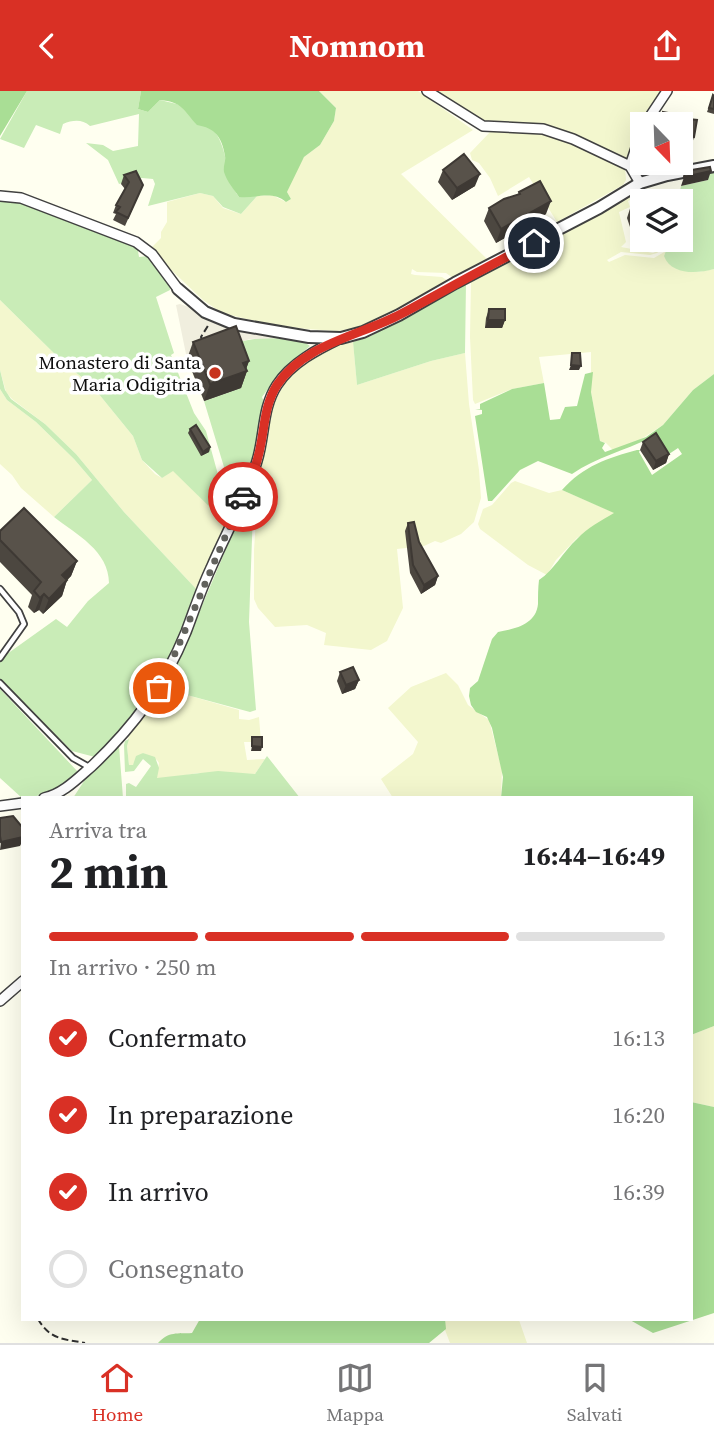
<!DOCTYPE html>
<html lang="it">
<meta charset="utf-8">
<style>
:root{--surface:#fff;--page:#f6f6f6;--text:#202124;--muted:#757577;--line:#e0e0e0;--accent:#d93025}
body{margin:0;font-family:"Source Serif 4",serif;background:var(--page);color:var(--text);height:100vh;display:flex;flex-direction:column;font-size:26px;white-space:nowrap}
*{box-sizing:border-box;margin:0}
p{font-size:23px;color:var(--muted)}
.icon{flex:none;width:38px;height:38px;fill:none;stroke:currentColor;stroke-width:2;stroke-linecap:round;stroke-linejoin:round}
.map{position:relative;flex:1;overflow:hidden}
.side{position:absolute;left:21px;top:705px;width:672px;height:525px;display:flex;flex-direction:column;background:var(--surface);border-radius:0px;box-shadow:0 7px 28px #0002}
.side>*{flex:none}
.needle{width:46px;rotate:157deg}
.controls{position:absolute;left:630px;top:21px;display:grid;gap:14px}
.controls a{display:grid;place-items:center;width:63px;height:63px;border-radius:0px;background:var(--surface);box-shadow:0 7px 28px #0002;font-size:35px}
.pin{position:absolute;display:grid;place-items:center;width:60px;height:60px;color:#fff;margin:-30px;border:4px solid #fff;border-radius:50%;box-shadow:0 2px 7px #0007}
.courier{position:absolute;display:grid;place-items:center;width:70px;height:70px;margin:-35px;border:5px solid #d93025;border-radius:50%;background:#fff;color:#222;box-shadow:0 2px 9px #0007}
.summary em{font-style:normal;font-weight:700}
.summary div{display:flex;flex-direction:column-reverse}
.summary{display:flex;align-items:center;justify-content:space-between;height:119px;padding:0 28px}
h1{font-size:46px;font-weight:700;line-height:52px}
.bar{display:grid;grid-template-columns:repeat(4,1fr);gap:10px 7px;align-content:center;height:84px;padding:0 28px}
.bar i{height:9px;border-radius:5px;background:var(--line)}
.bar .current{background:var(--accent)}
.bar p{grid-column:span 4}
ol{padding:0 28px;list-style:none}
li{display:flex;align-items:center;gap:21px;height:77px}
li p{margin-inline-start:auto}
li .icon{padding:7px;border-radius:50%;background:var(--accent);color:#fff;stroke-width:4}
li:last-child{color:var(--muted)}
li i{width:38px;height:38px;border:4px solid var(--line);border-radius:50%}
header{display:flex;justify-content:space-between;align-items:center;height:91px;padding:0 28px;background:var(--accent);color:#fff;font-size:32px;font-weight:700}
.tab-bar{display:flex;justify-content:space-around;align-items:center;height:98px;border-top:2px solid var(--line);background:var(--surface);font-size:19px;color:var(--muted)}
.tab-bar a{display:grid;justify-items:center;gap:4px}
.tab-bar .current{color:var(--accent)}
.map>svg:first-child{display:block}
.farmland{fill:#f3f7ce}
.green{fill:#c9ecb7}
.forest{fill:#a9de95}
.plaza{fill:#f0eede}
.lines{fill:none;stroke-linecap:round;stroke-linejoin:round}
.service-casing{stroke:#414141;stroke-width:8}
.minor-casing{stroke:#414141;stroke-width:12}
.tertiary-casing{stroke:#414141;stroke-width:14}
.path{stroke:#303030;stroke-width:2;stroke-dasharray:7 3.5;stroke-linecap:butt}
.service{stroke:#fff;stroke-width:4.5}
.minor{stroke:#fff;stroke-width:9}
.tertiary{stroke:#fff;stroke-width:10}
.wall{fill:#4c4740}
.shaded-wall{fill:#3e3934}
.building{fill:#58524a;stroke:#3e3934;stroke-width:2}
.done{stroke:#62625d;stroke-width:7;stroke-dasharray:0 12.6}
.route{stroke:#d93025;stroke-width:9}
.poi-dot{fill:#c7331e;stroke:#fff;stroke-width:2.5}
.labels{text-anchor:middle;stroke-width:7;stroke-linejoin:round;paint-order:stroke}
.poi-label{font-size:19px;fill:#0e0e0e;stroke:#fff;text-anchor:end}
</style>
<header><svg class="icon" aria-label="back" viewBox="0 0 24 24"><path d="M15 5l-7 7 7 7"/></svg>Nomnom<svg class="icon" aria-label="share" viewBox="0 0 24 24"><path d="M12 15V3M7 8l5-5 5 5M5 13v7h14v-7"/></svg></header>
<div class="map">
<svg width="714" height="1252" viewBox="0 0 714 1252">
<rect width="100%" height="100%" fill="#fffff0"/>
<path class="farmland" d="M 319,0 L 418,0 L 473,39 L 401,83 L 487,168 L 453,187 L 446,182 L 417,181 L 412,178 L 411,183 L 415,184 L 442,186 L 448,190 L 392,222 L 356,237 L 337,240 L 307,238 L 268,233 L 222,222 L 203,209 L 167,175 L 152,156 L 161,147 L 161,141 L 167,131 L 167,111 L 200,102 L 213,105 L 223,117 L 241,123 L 257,105 L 272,104 L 286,111 L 291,108 L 287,101 L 296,80 L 304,66 L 320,54 L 334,30 L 336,17 Z
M 440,0 L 661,0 L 641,30 L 626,70 L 574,46 L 480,32 L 438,3 Z
M 514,39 L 550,42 L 625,77 L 626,89 L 623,94 L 557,131 L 529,86 L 498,105 L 490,87 L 479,72 L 472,69 L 470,62 L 491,40 Z
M 637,101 L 638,105 L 628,110 L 630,116 L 619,121 L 626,151 L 621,156 L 653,162 L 662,158 L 657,162 L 650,164 L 621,161 L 607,169 L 609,171 L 625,164 L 654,167 L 666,160 L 664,165 L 698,181 L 714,178 L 714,283 L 693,299 L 663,334 L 638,350 L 613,359 L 606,352 L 600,350 L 591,301 L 591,261 L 539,266 L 544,292 L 512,298 L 475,313 L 473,309 L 470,246 L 471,189 Z
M 0,209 L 67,275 L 87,290 L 98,302 L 133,345 L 142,369 L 155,383 L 162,387 L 173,379 L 227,433 L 199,501 L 124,421 L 76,363 L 45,333 L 12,308 L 6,301 L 0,279 Z
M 353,251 L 357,294 L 431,270 L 465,262 L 469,313 L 479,379 L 481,407 L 474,431 L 461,443 L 441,452 L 435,450 L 424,455 L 397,458 L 403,517 L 387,550 L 371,559 L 324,554 L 326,542 L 307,534 L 275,536 L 258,517 L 254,508 L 254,459 L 259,383 L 273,314 L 287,288 L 309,268 L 330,256 Z
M 0,298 L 7,309 L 36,331 L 74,368 L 92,389 L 54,426 L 21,397 L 12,384 L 0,373 Z
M 515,390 L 549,402 L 562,399 L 615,422 L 577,447 L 556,469 L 547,484 L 528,474 L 480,438 L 478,433 L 483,418 L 492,414 L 511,392 Z
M 446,582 L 458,594 L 468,614 L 489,629 L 502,679 L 501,707 L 393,707 L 381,688 L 413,663 L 418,651 L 388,617 L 411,596 Z
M 164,595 L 187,604 L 239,619 L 239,628 L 249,629 L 259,626 L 261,651 L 244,651 L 247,669 L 265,668 L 255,683 L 198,682 L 169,687 L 156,687 L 159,672 L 157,669 L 143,662 L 133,674 L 129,674 L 127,655 L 129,642 L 137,635 Z
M 714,935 L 714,1016 L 691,1011 L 691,944 Z
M 445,1229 L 519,1229 L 527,1252 L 450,1252 L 445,1239 Z"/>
<path class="green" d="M 27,0 L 141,0 L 138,18 L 148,21 L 160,9 L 185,15 C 188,20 190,26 194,29 C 202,34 211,34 217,44 C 229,64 225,87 239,106 L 257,105 L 241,123 L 223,116 L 213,105 L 200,102 L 148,115 L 155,93 L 153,88 L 142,87 L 119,93 L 108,69 L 86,52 L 103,54 L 113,60 L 138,55 L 139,23 L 90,35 C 82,28 73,29 63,33 L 60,43 L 36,34 L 24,57 L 0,48 Z
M 714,81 L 714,178 C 697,183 671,184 664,165 L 670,149 L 681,149 L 681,110 L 678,110 L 681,95 L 708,89 L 707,82 Z
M 0,107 L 14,107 L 137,154 L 139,166 L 148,165 L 171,194 L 170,199 L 156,206 L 174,262 L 171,264 L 194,322 L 206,340 L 225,409 L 223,416 L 231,422 L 227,433 L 173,380 L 162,387 L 142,369 L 133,345 L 98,302 L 87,290 L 67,275 L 0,209 Z
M 466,191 L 465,262 L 431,270 L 357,294 L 353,251 L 371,245 Z
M 266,246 L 301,249 L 310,255 L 282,279 L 262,306 L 264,311 L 251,374 L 236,408 L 234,409 L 204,310 L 241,297 L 230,252 Z
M 0,279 L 5,299 L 11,308 L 45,333 L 76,363 L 124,421 L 199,501 C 173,562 147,622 95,666 L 72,660 L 0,589 L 0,568 L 56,528 L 67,536 L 88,510 L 109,492 C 109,460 76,443 54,426 L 92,389 L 74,368 L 36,331 L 7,309 L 0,298 Z
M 254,392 L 249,531 L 256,619 L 250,621 L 187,604 L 164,595 L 193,536 Z
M 0,598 L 79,682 C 62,694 43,707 22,707 L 0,687 Z
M 129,648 L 127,655 L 129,674 L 133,674 L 136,665 L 143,662 L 155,666 L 159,677 L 157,687 L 218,680 L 255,683 L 267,665 L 300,707 L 126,707 L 126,693 L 129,692 L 136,696 L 151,675 L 143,668 L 134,680 L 125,681 L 124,654 L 125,650 Z
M 119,655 L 123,707 L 73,707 L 88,684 Z"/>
<path class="forest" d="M 0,0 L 27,0 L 0,45 Z
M 141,0 L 319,0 L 336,17 L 334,30 L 320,54 L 304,66 L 287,101 L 291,108 L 286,111 C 272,99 256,108 239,106 C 234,98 227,91 224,81 C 223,74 226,71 225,65 C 222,46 215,37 197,34 C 183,19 183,11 160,9 L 148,21 L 138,18 Z
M 593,281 L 591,301 L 600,350 L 605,352 L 602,357 L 605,361 L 646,346 L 663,334 L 693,299 L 714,283 L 714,935 L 691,944 L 691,707 L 501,707 L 503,686 L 492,637 L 487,626 L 476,621 L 471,614 L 469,605 L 470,597 L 478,590 L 492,548 L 498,541 C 514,538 536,534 538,513 C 538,505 538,497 539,489 C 554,479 563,461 577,448 C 587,437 602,429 614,422 L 562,399 C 583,375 608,367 637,359 L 640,359 L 639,361 L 652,384 L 682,363 L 678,357 L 663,367 L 650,347 C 624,360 597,366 572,383 L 538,370 L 520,379 L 492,410 L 488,410 L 475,325 L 482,323 L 482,319 L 475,318 L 480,318 L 480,313 L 512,298 L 544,292 L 550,329 L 560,328 L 565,316 L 577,315 L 585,283 Z
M 691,1011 L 714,1016 L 714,1222 L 653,1242 L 630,1229 L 691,1228 Z
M 200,1228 L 445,1228 L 446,1238 L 429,1252 L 158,1252 C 169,1240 177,1243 192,1242 Z"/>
<path class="plaza" d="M 180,213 L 194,218 L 210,231 L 285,247 L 250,248 L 187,268 L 176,214 Z"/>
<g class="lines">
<defs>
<path id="service" d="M 0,567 L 24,533 L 19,521 L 0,498
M 0,592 L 73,667 L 89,676"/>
<path id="minor" d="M 427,0 L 483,35 L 543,38 L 573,48 L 630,75 L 640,92
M 645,33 L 667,0
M 630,75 L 642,39
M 0,105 L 21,107 L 136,151 L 152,163 L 178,198
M 44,707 C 63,703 78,687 92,675 C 134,635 164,595 186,541 C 194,520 201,498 211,477 C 226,442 246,407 257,370 C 265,344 262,317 277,294 C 291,272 318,258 341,247
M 0,715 L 23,712
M 0,910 L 23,890"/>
<path id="tertiary" d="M 178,198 L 205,221 L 234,233 L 309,246 L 341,247 L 363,241 L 399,224 L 455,192 L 599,117 L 640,92 L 667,84 L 714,75"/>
</defs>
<use href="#service" class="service-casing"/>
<use href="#minor" class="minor-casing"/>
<use href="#tertiary" class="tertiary-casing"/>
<path class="path" d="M 203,250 L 201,246 L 209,233
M 38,1228 C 50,1249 64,1248 85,1252"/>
<use href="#service" class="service"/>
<use href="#minor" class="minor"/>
<use href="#tertiary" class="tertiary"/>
</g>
<path class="wall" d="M 713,4 L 714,5 L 714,23 L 707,21 Z
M 663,21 L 679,24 L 678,27 L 697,29 L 694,46 L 692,53 L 688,52 L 685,61 L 681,61 L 681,33 L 659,33 Z
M 443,79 L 475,95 L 452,109 L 438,91 Z
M 124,84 L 143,94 L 125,135 L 113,129 L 116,123 L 113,122 L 116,114 L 125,98 L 121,93 Z
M 660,100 L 631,139 L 627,127 L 634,105 Z
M 519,101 L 546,123 L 496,152 L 484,130 L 489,117 L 518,104 Z
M 489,218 L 505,229 L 502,237 L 485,237 L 486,227 Z
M 193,251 L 249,270 L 246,278 L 247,280 L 241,297 L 204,310 L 187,268 Z
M 190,338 L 210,356 L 209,361 L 201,365 L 188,342 Z
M 643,351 L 669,363 L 666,372 L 653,379 L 640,359 Z
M 408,432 L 438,485 L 435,494 L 421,503 L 410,482 L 405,440 Z
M 0,440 L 77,470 L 71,485 L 67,489 L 62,505 L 43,523 L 39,519 L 34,522 L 28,516 L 32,504 L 0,471 Z
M 340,581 L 359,589 L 355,598 L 342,603 L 337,590 Z"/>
<path class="shaded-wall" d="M 711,80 L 708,89 L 681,95 L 684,86 Z
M 480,83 L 475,95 L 452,109 L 457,97 Z
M 551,110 L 546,123 L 496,152 L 501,138 Z
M 642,124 L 642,136 L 631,139 L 635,126 Z
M 488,229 L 505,229 L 502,237 L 485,237 Z
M 249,270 L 245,281 L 247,280 L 241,297 L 204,310 L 210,293 Z
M 571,274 L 581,275 L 579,279 L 569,279 Z
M 210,356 L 209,361 L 201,365 L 203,361 Z
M 669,363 L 666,372 L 653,379 L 656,370 Z
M 77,470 L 71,485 L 57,500 L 62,484 Z
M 438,485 L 435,494 L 421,503 L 424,494 Z
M 67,489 L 62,505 L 43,523 L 49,508 Z
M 44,503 L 39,519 L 34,522 L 40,507 Z
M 359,589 L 355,598 L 342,603 L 346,594 Z
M 252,655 L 262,656 L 261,660 L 251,660 Z
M 23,746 L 23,749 L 20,755 L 0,759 L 1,751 Z"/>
<path class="building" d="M 713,4 L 714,5 L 714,18 L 709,17 Z
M 663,21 L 679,24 L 678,27 L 697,29 L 694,46 L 689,45 L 688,54 L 681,53 L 681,33 L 661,33 Z
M 464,63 L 480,83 L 457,97 L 443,79 Z
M 710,76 L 711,80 L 684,86 L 685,80 Z
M 136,80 L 143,94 L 128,127 L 116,121 L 120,116 L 116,114 L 129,91 L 124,84 Z
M 540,90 L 551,110 L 501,138 L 489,117 L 504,108 L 520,103 L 519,101 Z
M 660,100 L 663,110 L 642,110 L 642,124 L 635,126 L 632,114 L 637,112 L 634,105 Z
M 489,218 L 505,218 L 505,229 L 488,229 Z
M 236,235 L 249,270 L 243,272 L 247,280 L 210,293 L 193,251 Z
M 572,262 L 580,262 L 581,275 L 571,274 Z
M 196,334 L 210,356 L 203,361 L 190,338 Z
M 656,342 L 669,363 L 656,370 L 643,351 Z
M 24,417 L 77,470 L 62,484 L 67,489 L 49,508 L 44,503 L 40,507 L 34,500 L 41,491 L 0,449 L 0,440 Z
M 414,431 L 419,451 L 438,485 L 424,494 L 413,474 L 408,432 Z
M 353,576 L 359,589 L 346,594 L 340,581 Z
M 252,646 L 262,646 L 262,656 L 252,655 Z
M 13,725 L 23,737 L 23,746 L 1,751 L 0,745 L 0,727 Z"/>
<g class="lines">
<path class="done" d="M 159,597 C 189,534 214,469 243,406"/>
<path class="route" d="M 243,406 C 248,393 255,380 258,366 C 265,341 263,316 277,294 C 305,252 360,245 401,223 C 446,199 489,174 534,152"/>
</g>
<circle class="poi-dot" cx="215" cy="282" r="7"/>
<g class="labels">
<g class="poi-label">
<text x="201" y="278">Monastero di Santa<tspan x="201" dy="22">Maria Odigitria</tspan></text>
</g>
</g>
</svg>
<div class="controls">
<a><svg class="needle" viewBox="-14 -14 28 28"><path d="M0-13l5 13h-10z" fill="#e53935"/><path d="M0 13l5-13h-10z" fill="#757577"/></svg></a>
<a><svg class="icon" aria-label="layers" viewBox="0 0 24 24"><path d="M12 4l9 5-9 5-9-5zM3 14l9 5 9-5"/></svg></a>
</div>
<div class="pin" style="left:159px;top:597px;background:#ea580c"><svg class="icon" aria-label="bag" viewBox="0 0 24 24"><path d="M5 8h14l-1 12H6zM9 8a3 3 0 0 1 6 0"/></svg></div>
<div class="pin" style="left:534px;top:152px;background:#1f2937"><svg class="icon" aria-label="home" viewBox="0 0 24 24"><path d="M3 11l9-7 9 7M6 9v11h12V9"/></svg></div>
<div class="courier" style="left:243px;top:406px"><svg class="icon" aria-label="car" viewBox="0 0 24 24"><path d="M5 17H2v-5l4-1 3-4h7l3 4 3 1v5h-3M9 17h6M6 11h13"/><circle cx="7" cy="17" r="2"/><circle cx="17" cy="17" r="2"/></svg></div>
<section class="side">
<div class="summary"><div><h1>2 min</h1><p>Arriva tra</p></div><em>16:44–16:49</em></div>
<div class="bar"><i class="current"></i><i class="current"></i><i class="current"></i><i></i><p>In arrivo · 250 m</p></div>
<ol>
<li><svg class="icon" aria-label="check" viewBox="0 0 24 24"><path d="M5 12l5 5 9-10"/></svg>Confermato<p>16:13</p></li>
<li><svg class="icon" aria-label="check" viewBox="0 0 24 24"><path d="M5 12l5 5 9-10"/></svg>In preparazione<p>16:20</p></li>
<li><svg class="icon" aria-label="check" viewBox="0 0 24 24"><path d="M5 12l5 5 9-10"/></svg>In arrivo<p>16:39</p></li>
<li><i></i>Consegnato</li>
</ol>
</section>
</div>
<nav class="tab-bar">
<a class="current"><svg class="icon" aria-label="home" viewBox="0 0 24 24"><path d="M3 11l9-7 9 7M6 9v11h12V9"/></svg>Home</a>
<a><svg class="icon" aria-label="map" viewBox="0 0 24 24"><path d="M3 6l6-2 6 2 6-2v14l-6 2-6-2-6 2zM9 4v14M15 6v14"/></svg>Mappa</a>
<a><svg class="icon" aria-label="saved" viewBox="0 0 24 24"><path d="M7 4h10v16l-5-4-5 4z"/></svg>Salvati</a>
</nav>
